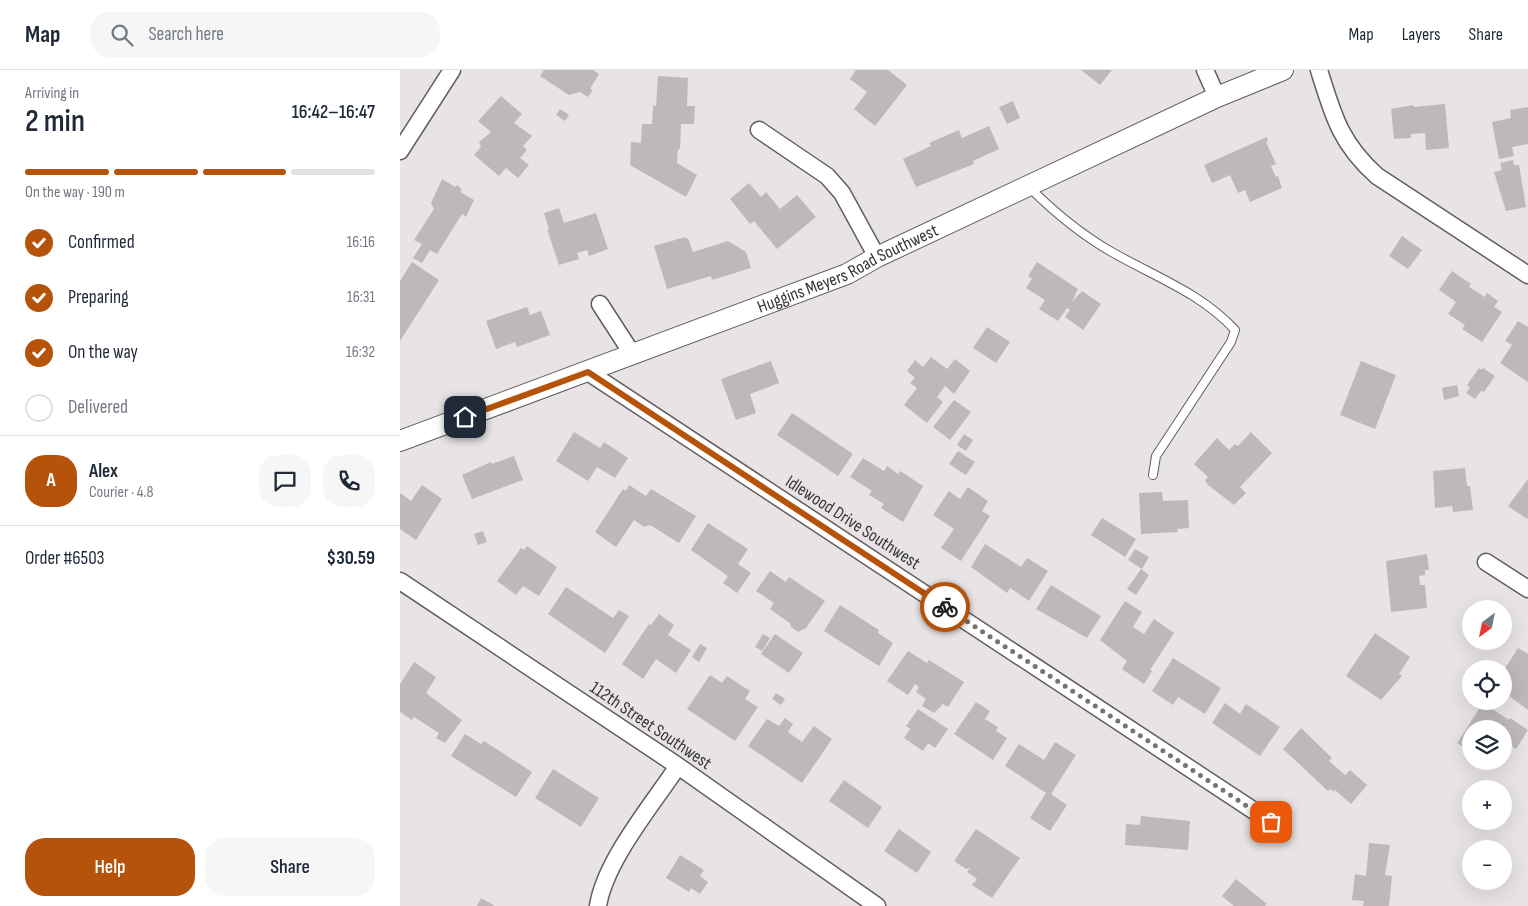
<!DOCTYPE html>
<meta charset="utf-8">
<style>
:root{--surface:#fff;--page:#f6f6f7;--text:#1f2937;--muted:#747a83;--line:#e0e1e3;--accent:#b45309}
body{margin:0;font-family:"Sofia Sans Condensed",sans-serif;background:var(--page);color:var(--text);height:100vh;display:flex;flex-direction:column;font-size:19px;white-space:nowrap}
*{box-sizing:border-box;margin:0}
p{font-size:16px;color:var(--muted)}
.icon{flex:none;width:28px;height:28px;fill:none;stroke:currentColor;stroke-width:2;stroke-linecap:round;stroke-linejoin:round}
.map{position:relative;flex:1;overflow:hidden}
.details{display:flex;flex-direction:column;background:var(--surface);width:400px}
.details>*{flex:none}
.needle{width:32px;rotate:213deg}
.controls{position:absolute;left:1062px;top:530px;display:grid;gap:10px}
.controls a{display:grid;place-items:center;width:50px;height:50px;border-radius:50%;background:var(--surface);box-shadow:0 5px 20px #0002;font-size:25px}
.pin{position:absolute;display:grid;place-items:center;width:42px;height:42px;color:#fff;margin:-21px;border-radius:10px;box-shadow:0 2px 8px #0006}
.courier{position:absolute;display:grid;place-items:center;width:50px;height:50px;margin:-25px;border:4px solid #b45309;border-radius:50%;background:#fff;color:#222;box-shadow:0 1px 6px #0007}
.overview em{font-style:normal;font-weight:600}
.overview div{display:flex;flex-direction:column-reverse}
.overview{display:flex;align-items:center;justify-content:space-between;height:85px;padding:0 25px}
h1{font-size:32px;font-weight:600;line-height:38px}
.bar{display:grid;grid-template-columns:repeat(4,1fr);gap:8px 5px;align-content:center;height:60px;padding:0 25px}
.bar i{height:6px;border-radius:4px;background:var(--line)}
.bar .current{background:var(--accent)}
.bar p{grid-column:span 4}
.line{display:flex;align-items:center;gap:12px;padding:0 25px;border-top:1px solid var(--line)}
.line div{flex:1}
.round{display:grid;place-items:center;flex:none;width:52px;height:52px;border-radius:20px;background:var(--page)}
ol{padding:0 25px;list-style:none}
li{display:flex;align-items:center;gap:15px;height:55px}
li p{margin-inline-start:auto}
li .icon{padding:5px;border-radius:50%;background:var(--accent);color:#fff;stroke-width:4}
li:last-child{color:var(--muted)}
li i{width:28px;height:28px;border:2px solid var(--line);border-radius:50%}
.button{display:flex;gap:10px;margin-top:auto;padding:10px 25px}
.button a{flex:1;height:58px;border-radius:20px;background:var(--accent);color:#fff;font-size:20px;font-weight:600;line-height:58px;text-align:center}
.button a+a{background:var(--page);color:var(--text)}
header{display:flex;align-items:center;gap:30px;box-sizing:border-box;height:70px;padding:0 25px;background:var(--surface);border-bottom:1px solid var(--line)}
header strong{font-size:24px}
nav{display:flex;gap:28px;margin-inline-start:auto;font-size:18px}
.search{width:350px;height:45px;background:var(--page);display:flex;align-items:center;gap:12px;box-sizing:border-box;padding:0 18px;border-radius:20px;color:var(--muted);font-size:19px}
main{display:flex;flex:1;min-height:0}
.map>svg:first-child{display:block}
.building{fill:#beb8b8}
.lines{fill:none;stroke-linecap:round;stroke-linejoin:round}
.service-casing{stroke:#625e60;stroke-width:10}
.minor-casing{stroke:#625e60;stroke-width:19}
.tertiary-casing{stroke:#625e60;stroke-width:22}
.service{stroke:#fff;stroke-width:8}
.minor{stroke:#fff;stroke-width:16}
.tertiary{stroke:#fff;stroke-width:20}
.done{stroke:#757374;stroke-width:5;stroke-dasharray:0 9}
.route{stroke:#b45309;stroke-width:6}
.labels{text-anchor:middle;stroke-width:4;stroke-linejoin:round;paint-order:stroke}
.street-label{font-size:18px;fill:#373636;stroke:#e8e4e6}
</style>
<header>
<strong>Map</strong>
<div class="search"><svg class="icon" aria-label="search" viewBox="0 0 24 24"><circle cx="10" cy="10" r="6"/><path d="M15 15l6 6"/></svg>Search here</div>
<nav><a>Map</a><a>Layers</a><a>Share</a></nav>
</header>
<main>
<section class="details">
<div class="overview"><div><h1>2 min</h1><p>Arriving in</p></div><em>16:42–16:47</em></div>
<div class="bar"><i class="current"></i><i class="current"></i><i class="current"></i><i></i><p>On the way · 190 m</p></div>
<ol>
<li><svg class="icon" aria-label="check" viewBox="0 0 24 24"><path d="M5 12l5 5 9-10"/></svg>Confirmed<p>16:16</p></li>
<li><svg class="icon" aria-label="check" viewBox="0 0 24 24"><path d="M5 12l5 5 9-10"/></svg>Preparing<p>16:31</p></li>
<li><svg class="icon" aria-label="check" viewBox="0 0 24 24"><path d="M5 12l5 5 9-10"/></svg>On the way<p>16:32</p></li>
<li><i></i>Delivered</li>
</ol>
<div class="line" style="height:90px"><b class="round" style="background:var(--accent);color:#fff">A</b><div><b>Alex</b><p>Courier · 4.8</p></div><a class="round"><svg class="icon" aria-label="chat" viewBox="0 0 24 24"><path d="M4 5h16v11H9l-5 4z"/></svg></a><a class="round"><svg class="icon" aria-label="phone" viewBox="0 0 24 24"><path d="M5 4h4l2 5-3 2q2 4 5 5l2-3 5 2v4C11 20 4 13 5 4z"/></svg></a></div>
<div class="line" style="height:65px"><div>Order #6503</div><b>$30.59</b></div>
<div class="button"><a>Help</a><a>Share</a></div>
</section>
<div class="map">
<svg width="1128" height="836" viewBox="0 0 1128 836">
<rect width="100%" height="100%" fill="#e8e4e6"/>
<path class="building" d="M 144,0 L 193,0 L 199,4 L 190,19 L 193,20 L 188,27 L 180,22 L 169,25 L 140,6 Z
M 456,0 L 488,0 L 507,15 L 475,56 L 454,39 L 467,22 L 450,9 Z
M 681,0 L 712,0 L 700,15 Z
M 258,6 L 288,8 L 287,36 L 295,36 L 294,54 L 281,54 L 280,79 L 278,79 L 277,93 L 297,105 L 286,127 L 230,95 L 231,72 L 241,73 L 242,54 L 252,54 L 253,35 L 256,36 Z
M 101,26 L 122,44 L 114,53 L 132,66 L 123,76 L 127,80 L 120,88 L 129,95 L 118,108 L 106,98 L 99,106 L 74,85 L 81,77 L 79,72 L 91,62 L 78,51 Z
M 613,31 L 620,48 L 607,54 L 599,37 Z
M 1045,34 L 1049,78 L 1026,80 L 1025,63 L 1011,64 L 1011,68 L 994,69 L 991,39 L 1013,35 L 1014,37 Z
M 1128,37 L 1128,74 L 1112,77 L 1114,86 L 1099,89 L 1092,52 L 1111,48 L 1110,40 Z
M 160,39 L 169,45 L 165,51 L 156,45 Z
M 589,56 L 599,79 L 573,91 L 574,94 L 516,117 L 503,89 L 531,76 L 529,73 L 559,60 L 562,68 Z
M 867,67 L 868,71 L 866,72 L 876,94 L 871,96 L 876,107 L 878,106 L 882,118 L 850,132 L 845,120 L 838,123 L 830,105 L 812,113 L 804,95 Z
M 1113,90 L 1114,95 L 1119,95 L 1126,137 L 1106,141 L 1094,102 L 1102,100 L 1100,93 Z
M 42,109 L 55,117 L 57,115 L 62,119 L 60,122 L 74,130 L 66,147 L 62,144 L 37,184 L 30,180 L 22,193 L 13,188 L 22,174 L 14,170 L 34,139 L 31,133 Z
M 349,113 L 361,127 L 366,122 L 380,139 L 397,125 L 416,147 L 377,179 L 354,151 L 350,154 L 330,129 Z
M 159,138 L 164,153 L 196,143 L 208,179 L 189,186 L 187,180 L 177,183 L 179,189 L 159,195 L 147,159 L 149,159 L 144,143 Z
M 1002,166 L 1022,180 L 1008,199 L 989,186 Z
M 285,167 L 285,169 L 288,168 L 293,182 L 328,171 L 346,182 L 351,198 L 312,210 L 311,206 L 267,219 L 254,176 Z
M 12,192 L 39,210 L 0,271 L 0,211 Z
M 637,192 L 678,219 L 672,232 L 682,221 L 701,234 L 683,260 L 665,247 L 670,240 L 667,238 L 658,251 L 639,239 L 645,230 L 626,218 L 632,209 L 628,206 Z
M 1052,201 L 1071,214 L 1069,217 L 1085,227 L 1087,223 L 1098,231 L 1094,237 L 1102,242 L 1082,272 L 1062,259 L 1065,255 L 1048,244 L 1056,232 L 1039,220 Z
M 127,237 L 130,245 L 141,241 L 150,265 L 117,277 L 115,272 L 96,279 L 86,251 Z
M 1118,251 L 1128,257 L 1128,312 L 1100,293 L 1112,275 L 1105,271 Z
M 587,257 L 610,272 L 596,293 L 573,278 Z
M 531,287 L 547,299 L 555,289 L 570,301 L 554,324 L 545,316 L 537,327 L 543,332 L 527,353 L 504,335 L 517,318 L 510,313 L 515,308 L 507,301 L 515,290 L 523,297 Z
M 371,291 L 379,313 L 350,324 L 356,343 L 336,350 L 321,309 Z
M 961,291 L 996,305 L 975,359 L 940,345 Z
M 1079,298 L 1081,300 L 1083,298 L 1095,306 L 1084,322 L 1081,321 L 1075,329 L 1066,323 L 1070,318 L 1067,315 Z
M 1057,315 L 1059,326 L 1044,330 L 1042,318 Z
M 554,330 L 571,342 L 550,370 L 533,357 Z
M 392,343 L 453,384 L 438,406 L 377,365 Z
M 174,362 L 200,378 L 204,372 L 228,388 L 215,408 L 197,397 L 188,411 L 156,391 Z
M 851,362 L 872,383 L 840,417 L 846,423 L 834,435 L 808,415 L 805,410 L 808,407 L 794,394 L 817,368 L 829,380 L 835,374 L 838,376 Z
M 564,364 L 573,370 L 566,381 L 557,375 Z
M 558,381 L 575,392 L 566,405 L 549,394 Z
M 114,386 L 123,410 L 72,429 L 62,405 L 91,392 L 92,394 Z
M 463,388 L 484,401 L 487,396 L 498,404 L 500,401 L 523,416 L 503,452 L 481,438 L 484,434 L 469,425 L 472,421 L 450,407 Z
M 1065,398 L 1067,416 L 1070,416 L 1073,440 L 1053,442 L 1052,436 L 1035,438 L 1033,401 Z
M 1128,409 L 1128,447 L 1127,449 L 1108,436 Z
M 22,415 L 42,429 L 16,470 L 0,459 L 0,423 L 11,431 Z
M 229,415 L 246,426 L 251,419 L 296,446 L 279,473 L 250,455 L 244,457 L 234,450 L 216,477 L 195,462 L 223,419 L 226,421 Z
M 568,417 L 588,431 L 582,441 L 590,446 L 561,491 L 541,478 L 554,459 L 533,445 L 549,421 L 560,429 Z
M 762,422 L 763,431 L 788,430 L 789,458 L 777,459 L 778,462 L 741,464 L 739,423 Z
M 702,448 L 736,469 L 725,487 L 691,465 Z
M 308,453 L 348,479 L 338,494 L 351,503 L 337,523 L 323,513 L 328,506 L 291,480 Z
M 83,461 L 87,472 L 78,475 L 74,464 Z
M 585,474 L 621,497 L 627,488 L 648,501 L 629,531 L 610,518 L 607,523 L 571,497 Z
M 127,476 L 157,497 L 139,526 L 123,516 L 116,525 L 97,511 L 121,478 L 124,480 Z
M 735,479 L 749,487 L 742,499 L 728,490 Z
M 1027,484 L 1029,500 L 1025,500 L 1025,505 L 1019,506 L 1020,515 L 1025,515 L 1027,538 L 991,542 L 986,491 Z
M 741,499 L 749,505 L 736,525 L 727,519 Z
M 370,501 L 386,512 L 389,507 L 425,531 L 406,558 L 398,562 L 390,556 L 391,554 L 370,539 L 374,533 L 356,521 Z
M 651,515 L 701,546 L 687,568 L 636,539 Z
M 166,517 L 213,548 L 219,540 L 229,546 L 205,583 L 148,544 Z
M 725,531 L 742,542 L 733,557 L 744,564 L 754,549 L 774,563 L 750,600 L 752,601 L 744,614 L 722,599 L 727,591 L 700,570 Z
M 440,535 L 479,560 L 478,563 L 493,573 L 479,596 L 424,561 Z
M 259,544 L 274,555 L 268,565 L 291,580 L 276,603 L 256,589 L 243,609 L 222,594 L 249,554 L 251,555 Z
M 975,563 L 1010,587 L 999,604 L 1002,606 L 981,630 L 946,606 Z
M 363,564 L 370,568 L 362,581 L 355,577 Z
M 375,564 L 403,583 L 389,603 L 361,584 Z
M 300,574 L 307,578 L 299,592 L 292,587 Z
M 1118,578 L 1128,584 L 1128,640 L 1104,622 L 1110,612 L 1104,608 L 1104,600 Z
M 508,581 L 527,593 L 529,590 L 564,612 L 548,637 L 543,634 L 534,643 L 522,636 L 526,629 L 516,622 L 519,617 L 515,614 L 508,625 L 487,611 Z
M 773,588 L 821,618 L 805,644 L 778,627 L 773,635 L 752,621 Z
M 14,592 L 36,607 L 26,623 L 62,650 L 45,673 L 36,668 L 39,663 L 14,647 L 12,650 L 0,642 L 0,614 Z
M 310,605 L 322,613 L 327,606 L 350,621 L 345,629 L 358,637 L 335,671 L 287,639 Z
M 376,623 L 385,629 L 381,635 L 372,629 Z
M 576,632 L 590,641 L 585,649 L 598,657 L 596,661 L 607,668 L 593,690 L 554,664 Z
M 825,633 L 840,644 L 846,634 L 880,657 L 860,686 L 812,653 Z
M 1083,633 L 1109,650 L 1110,648 L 1128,660 L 1116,679 L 1104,670 L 1104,659 L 1071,659 L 1071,682 L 1057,673 Z
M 518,639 L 548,659 L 535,678 L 528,673 L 523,681 L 504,668 L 510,659 L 506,656 Z
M 385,648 L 393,654 L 388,662 L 402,672 L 414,656 L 432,669 L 402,713 L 348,676 L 367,649 L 379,656 Z
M 901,658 L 932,688 L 929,691 L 945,705 L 950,700 L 967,715 L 951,734 L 935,720 L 934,722 L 930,719 L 928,721 L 883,679 Z
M 65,664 L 81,674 L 84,671 L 132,702 L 116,727 L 51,686 Z
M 655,672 L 676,685 L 651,724 L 667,735 L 650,761 L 630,748 L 646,723 L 605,696 L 619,674 L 644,690 Z
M 153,699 L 199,728 L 181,757 L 135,728 Z
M 444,710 L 482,737 L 468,758 L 429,731 Z
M 741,746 L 790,751 L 788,780 L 725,775 L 726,754 L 740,755 Z
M 499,759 L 531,782 L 517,803 L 484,781 Z
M 576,759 L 620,788 L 592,828 L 572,815 L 577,809 L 567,802 L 570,798 L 566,799 L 554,791 Z
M 969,773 L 990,775 L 985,805 L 992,806 L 989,836 L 963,836 L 964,831 L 952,830 L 955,804 L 966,806 Z
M 280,785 L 304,800 L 300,806 L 308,812 L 300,824 L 291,818 L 289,822 L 266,808 Z
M 836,809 L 867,834 L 865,836 L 834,836 L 822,826 Z
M 81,828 L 95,836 L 77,836 Z"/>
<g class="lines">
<defs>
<path id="service" d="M 629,117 C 654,142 679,163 710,181 C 753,206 800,222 835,260 L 831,272 L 756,386 L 753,405"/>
<path id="minor" d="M 805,0 L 817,27
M 919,0 C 933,45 940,73 977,106 L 1128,205
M 359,60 L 427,106 L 442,123 L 477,187
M 0,81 L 52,0
M 200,234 L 233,285
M 188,302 L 871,752
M 1086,492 L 1128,519
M 0,511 L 278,696 L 477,836
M 198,836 C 205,791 252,735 278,696"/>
<g id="tertiary">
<path id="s1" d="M 0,371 L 447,204 L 477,187 L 817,27 L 883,0"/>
</g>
</defs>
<use href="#service" class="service-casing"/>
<use href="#minor" class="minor-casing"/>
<use href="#tertiary" class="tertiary-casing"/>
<use href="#service" class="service"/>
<use href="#minor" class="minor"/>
<use href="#tertiary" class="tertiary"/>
</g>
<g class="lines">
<path class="done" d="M 545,537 L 871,752"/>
<path class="route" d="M 65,347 L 188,302 L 545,537"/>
</g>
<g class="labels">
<g class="street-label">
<text dy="6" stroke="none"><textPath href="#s1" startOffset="480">Huggins Meyers Road Southwest</textPath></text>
<text transform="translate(453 452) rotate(33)" y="6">Idlewood Drive Southwest</text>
<text transform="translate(251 655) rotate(34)" y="6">112th Street Southwest</text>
</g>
</g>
</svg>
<div class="controls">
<a><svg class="needle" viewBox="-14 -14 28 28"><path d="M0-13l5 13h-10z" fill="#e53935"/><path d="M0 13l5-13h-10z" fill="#747a83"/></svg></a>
<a><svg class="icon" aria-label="locate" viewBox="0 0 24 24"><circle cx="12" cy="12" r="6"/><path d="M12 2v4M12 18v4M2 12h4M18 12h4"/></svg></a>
<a><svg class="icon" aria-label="layers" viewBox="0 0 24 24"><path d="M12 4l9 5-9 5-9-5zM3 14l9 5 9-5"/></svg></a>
<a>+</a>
<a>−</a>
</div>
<div class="pin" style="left:871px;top:752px;background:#ea580c"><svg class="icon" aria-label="bag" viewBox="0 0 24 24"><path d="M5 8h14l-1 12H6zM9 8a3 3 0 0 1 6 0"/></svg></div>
<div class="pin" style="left:65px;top:347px;background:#1f2937"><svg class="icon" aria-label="home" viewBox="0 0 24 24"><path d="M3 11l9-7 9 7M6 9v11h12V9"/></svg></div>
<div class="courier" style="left:545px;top:537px"><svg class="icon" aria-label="bike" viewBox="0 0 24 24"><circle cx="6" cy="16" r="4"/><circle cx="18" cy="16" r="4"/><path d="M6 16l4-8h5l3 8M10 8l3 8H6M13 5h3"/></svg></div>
</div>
</main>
